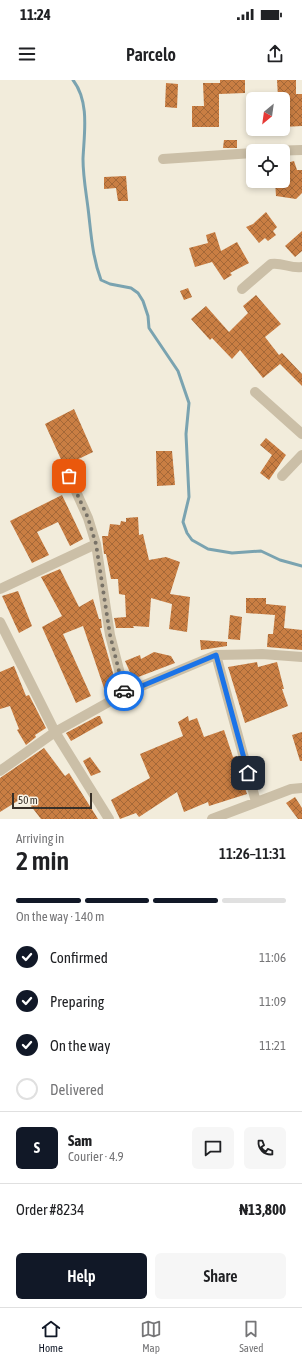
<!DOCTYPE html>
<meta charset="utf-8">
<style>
:root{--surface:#fff;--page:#f6f6f6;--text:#202124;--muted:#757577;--line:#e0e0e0;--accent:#111827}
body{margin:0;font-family:"Asap Condensed",sans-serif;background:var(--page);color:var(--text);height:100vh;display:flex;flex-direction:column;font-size:15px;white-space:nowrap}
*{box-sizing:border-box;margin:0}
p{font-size:13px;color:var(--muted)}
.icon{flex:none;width:22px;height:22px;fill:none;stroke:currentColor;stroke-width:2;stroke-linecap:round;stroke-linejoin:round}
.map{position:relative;height:739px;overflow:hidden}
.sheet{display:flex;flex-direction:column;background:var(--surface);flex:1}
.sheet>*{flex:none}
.needle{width:26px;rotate:209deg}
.buttons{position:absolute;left:246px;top:12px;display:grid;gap:8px}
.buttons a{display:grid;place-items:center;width:44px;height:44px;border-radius:6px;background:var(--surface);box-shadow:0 2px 6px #0003;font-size:20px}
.scale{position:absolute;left:12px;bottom:10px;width:80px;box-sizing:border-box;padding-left:4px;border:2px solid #373028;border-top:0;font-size:11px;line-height:14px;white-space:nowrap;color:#373028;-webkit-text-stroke:3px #faf5e8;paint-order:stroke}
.pin{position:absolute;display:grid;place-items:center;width:34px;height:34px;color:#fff;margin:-17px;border-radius:8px;box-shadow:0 2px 6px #0006}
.courier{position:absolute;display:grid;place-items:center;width:40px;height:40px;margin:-20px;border:3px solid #1a73e8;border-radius:50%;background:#fff;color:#222;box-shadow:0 1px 5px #0007}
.head em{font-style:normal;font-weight:600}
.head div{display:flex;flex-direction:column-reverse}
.head{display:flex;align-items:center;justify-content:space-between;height:68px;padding:0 16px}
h1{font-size:26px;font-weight:600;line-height:30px}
.bar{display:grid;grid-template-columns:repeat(4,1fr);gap:6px 4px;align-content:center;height:48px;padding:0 16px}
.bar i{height:5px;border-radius:3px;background:var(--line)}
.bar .selected{background:var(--accent)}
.bar p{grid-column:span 4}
.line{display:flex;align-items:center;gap:10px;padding:0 16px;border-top:1px solid var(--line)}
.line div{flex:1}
.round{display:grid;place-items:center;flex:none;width:42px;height:42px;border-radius:6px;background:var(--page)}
ol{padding:0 16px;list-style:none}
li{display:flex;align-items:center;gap:12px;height:44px}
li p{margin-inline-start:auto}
li .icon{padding:4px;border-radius:50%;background:var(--accent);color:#fff;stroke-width:4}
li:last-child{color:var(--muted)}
li i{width:22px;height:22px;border:2px solid var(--line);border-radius:50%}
.action{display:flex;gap:8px;margin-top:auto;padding:8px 16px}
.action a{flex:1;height:46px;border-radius:6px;background:var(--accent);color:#fff;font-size:16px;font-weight:600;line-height:46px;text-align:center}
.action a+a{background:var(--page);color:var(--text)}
.status{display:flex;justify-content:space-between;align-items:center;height:28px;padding:0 20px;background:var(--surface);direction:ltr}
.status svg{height:11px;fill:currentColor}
header{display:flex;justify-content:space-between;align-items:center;height:52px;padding:0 16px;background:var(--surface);font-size:18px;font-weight:600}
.tabs{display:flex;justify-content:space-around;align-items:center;height:56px;border-top:1px solid var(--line);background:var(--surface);font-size:11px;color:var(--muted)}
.tabs a{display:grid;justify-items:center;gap:2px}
.tabs .selected{color:var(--accent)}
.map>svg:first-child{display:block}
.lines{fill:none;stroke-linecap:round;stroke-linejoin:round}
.stream{stroke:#7aa3b0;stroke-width:3}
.building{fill:url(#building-cross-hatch)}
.minor{stroke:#cbbfa7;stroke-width:10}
.done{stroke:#787267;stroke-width:4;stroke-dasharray:0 7.2}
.route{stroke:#1a73e8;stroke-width:5}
</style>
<div class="status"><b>11:24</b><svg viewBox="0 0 49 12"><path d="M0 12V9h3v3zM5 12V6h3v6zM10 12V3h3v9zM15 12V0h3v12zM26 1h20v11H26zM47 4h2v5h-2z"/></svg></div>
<header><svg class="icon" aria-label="menu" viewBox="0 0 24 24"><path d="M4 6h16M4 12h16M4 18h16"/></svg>Parcelo<svg class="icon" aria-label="share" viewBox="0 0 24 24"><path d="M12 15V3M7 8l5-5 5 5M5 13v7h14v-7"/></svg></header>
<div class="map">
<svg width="302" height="739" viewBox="0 0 302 739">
<defs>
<pattern id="building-cross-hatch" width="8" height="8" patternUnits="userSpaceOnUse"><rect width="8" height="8" fill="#c97e43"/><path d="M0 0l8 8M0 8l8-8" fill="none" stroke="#a46838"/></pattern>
</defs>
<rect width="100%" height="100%" fill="#f2ecdb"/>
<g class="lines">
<path class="stream" d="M 73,0 C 90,22 84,54 83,79 C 83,96 86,112 88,128 C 91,152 92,176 101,200 L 110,204 L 131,208 L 138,213 L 143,221 L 148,236 L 149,248 L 178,291 L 189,323 L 186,354 L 189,417 L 183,442 L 187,453 L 192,460 L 208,469 L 232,473 L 261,471 L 280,480 L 302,486"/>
</g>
<path class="building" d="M 220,0 L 245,0 L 245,13 L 219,14 L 219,47 L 192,47 L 192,26 L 204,26 L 203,3 L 220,3 Z
M 277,0 L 296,0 L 296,14 L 302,14 L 302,46 L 283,47 L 283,17 L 278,17 Z
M 166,3 L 178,4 L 177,28 L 165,27 Z
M 224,60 L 237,60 L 237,68 L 223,68 Z
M 294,81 L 297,90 L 302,90 L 302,113 L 296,119 L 276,116 L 275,101 L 283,101 L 283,84 Z
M 126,96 L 128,121 L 118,121 L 116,108 L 104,109 L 104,97 Z
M 266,132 L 277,147 L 273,151 L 276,155 L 268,161 L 265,158 L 259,163 L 246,147 L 253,144 Z
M 302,151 L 302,171 L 295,177 L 285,166 Z
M 215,152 L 221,171 L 237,162 L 249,183 L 230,193 L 232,195 L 224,200 L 212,182 L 195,187 L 189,168 L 208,163 L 206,155 Z
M 188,208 L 192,217 L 184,220 L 180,211 Z
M 256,215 L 281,244 L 265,257 L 279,275 L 282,273 L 302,294 L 302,306 L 280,284 L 263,298 L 240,270 L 232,279 L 212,258 L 210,260 L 191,239 L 206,226 L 229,252 L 248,233 L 243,226 Z
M 74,329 L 93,372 L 64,386 L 45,344 Z
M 266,358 L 286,375 L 269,400 L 260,393 L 272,375 L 260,365 Z
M 156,371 L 172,371 L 175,405 L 157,406 Z
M 62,415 L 83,459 L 70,466 L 58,442 L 37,452 L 49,475 L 32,483 L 10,441 Z
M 138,437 L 139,455 L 143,454 L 149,480 L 166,477 L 180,482 L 170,514 L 190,517 L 187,552 L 169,549 L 172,524 L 151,518 L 149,547 L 133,546 L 134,548 L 116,548 L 114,538 L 126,537 L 125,515 L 119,514 L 118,499 L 111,499 L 106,474 L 104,474 L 102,456 L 108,456 L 110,444 L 120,445 L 121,441 L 126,442 L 126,438 Z
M 60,489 L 79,527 L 93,519 L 99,539 L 101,539 L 102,548 L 100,548 L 117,607 L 106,614 L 83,546 L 63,554 L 91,616 L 76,623 L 42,547 L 62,536 L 41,497 Z
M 18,511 L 32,546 L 19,553 L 2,516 Z
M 246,518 L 266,518 L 266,524 L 286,526 L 284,548 L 302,550 L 302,570 L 267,567 L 268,554 L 273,554 L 275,535 L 246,533 Z
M 230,535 L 242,537 L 240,560 L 228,559 Z
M 200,560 L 227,562 L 227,566 L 201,570 Z
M 154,572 L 171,576 L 175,583 L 133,599 L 125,581 L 140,575 L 141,579 Z
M 257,582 L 258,587 L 277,582 L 284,609 L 282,609 L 288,626 L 245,643 L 228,587 Z
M 14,586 L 26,616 L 29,615 L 46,648 L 35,655 L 36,657 L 26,665 L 17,650 L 19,649 L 10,626 L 0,629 L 0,592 Z
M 98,636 L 100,636 L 103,643 L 71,661 L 66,653 Z
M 188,636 L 189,641 L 197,638 L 204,657 L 224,650 L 233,677 L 237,676 L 239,684 L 237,685 L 247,714 L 209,726 L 208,722 L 184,732 L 177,712 L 139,737 L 136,733 L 120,739 L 111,720 L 150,698 L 140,674 L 183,656 L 178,642 Z
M 302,652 L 302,681 L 300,681 L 292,655 Z
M 44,668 L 65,696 L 69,693 L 98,739 L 41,739 L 24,717 L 0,732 L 0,698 Z
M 90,677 L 101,692 L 91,696 L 83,681 Z
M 295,717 L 302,728 L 302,739 L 298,739 L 286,723 Z"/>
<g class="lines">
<path class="minor" d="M 270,71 L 302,70
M 163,79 L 253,73
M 242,209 L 271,184 C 282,182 291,189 302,187
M 255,312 L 302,354
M 69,396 L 88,438 L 96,464 L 110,555 L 125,613
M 282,396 L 302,375
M 0,509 L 96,464
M 0,542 L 55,652 L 109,739
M 216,575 L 256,722
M 0,691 L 55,652 L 125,613 L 216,575 L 262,574 L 302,577
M 212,739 L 291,709 L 302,708"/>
</g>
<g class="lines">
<path class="done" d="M 69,396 L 88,438 L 96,464 L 110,555 L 124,611"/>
<path class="route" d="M 124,611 L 125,613 L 216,575 L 248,693"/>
</g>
</svg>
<div class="buttons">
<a><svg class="needle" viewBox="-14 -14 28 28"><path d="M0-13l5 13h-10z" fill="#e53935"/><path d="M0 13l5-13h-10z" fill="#757577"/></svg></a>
<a><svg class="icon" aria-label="locate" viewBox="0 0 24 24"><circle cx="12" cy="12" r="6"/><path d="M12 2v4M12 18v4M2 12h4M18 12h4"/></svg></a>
</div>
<div class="scale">50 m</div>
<div class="pin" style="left:69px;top:396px;background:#ea580c"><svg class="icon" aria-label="bag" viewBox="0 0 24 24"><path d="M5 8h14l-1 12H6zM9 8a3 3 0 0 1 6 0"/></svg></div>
<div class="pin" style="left:248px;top:693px;background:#1f2937"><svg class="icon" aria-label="home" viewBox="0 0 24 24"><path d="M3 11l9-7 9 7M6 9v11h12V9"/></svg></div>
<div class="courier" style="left:124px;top:611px"><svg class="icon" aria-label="car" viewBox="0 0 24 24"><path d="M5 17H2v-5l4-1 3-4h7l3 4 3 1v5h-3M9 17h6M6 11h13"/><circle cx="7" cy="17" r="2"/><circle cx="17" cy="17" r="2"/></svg></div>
</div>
<section class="sheet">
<div class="head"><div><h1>2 min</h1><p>Arriving in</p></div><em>11:26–11:31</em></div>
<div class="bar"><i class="selected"></i><i class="selected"></i><i class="selected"></i><i></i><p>On the way · 140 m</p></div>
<ol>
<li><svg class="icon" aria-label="check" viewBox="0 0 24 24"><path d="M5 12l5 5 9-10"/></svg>Confirmed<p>11:06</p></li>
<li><svg class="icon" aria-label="check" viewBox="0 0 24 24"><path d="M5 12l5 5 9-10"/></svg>Preparing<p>11:09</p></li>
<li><svg class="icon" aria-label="check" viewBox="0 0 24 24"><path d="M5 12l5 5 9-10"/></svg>On the way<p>11:21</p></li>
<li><i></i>Delivered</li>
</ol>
<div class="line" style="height:72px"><b class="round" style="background:var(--accent);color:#fff">S</b><div><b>Sam</b><p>Courier · 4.9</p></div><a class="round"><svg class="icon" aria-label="chat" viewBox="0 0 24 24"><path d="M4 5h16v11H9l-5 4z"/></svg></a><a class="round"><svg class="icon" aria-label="phone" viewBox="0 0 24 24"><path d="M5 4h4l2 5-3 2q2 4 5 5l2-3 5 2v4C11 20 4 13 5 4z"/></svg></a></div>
<div class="line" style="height:52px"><div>Order #8234</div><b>₦13,800</b></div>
<div class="action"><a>Help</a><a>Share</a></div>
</section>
<nav class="tabs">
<a class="selected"><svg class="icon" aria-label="home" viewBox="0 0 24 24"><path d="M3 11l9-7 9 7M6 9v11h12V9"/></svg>Home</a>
<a><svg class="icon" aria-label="map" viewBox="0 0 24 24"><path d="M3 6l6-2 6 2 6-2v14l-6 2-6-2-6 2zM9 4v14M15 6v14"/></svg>Map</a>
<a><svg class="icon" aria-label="saved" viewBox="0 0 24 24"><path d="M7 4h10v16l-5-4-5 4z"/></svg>Saved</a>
</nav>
